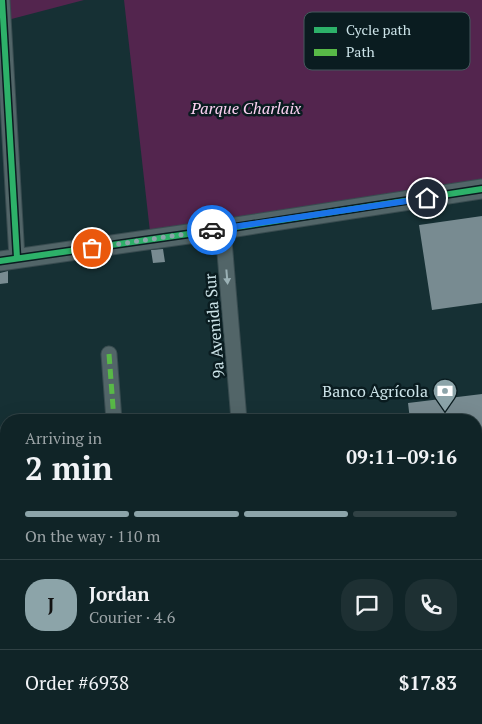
<!DOCTYPE html>
<meta charset="utf-8">
<style>
:root{--surface:#102427;--page:#1e3033;--text:#f1f3f6;--muted:#9ca4a7;--line:#304144;--accent:#8ca4a9}
body{margin:0;font-family:"PT Serif",serif;background:var(--page);color:var(--text);height:100vh;display:flex;flex-direction:column;font-size:19px;white-space:nowrap}
*{box-sizing:border-box;margin:0}
p{font-size:16px;color:var(--muted)}
.icon{flex:none;width:28px;height:28px;fill:none;stroke:currentColor;stroke-width:2;stroke-linecap:round;stroke-linejoin:round}
.map{position:relative;flex:1;overflow:hidden}
.panel{position:absolute;left:0px;top:414px;width:482px;height:311px;display:flex;flex-direction:column;background:var(--surface);border-radius:20px 20px 0 0;box-shadow:0 5px 20px #0002,0 0 0 1px var(--line)}
.panel>*{flex:none}
.pin{position:absolute;display:grid;place-items:center;width:42px;height:42px;color:#fff;margin:-21px;border:2px solid #fff;border-radius:50%;box-shadow:0 1px 5px #0007}
.courier{position:absolute;display:grid;place-items:center;width:50px;height:50px;margin:-25px;border:4px solid #1a73e8;border-radius:50%;background:#fff;color:#222;box-shadow:0 1px 6px #0007}
.overview em{font-style:normal;font-weight:700}
.overview div{display:flex;flex-direction:column-reverse}
.overview{display:flex;align-items:center;justify-content:space-between;height:85px;padding:0 25px}
h1{font-size:32px;font-weight:700;line-height:38px}
.bar{display:grid;grid-template-columns:repeat(4,1fr);gap:8px 5px;align-content:center;height:60px;padding:0 25px}
.bar i{height:6px;border-radius:4px;background:var(--line)}
.bar .selected{background:var(--accent)}
.bar p{grid-column:span 4}
.line{display:flex;align-items:center;gap:12px;padding:0 25px;border-top:1px solid var(--line)}
.line div{flex:1}
.round{display:grid;place-items:center;flex:none;width:52px;height:52px;border-radius:20px;background:var(--page)}
.map>svg:first-child{display:block}
.green{fill:#53254e}
.building{fill:#788b91}
.lines{fill:none;stroke-linecap:round;stroke-linejoin:round}
.minor-casing{stroke:#394c50;stroke-width:17}
.tertiary-casing{stroke:#394c50;stroke-width:21}
.minor{stroke:#526568;stroke-width:15}
.tertiary{stroke:#526568;stroke-width:19}
.quiet{stroke:#58b947;stroke-width:5;stroke-dasharray:10 5;stroke-linecap:butt}
.cycleway-casing{stroke:#0a1c20;stroke-width:9}
.cycleway{stroke:#2db169;stroke-width:6}
.oneway{fill:#9bb1b5}
.done{stroke:#8ca4a9;stroke-width:5;stroke-dasharray:0 9}
.route{stroke:#1a73e8;stroke-width:6}
.labels{text-anchor:middle;stroke-width:5;stroke-linejoin:round;paint-order:stroke}
.park-label{font-size:16px;font-style:italic;fill:#fcd2f2;stroke:#0a1c20}
.street-label{font-size:16px;fill:#cce3e8;stroke:#0a1c20}
.poi-label{font-size:16px;fill:#cce3e8;stroke:#0a1c20;text-anchor:end}
.key{fill:#0a1c20;stroke:#44585c;stroke-width:1}
.key-label{font-size:14px;fill:#cce3e8}
</style>
<div class="map">
<svg width="482" height="724" viewBox="0 0 482 724">
<rect width="100%" height="100%" fill="#163034"/>
<path class="green" d="M 0,0 L 84,0 L 0,22 Z
M 124,0 L 482,0 L 482,182 L 150,232 Z
M 482,497 L 482,550 L 476,551 L 476,498 Z"/>
<path class="building" d="M 482,216 L 482,303 L 432,310 L 419,225 Z
M 163,249 L 165,262 L 153,263 L 151,250 Z
M 8,271 L 8,283 L 0,284 L 0,273 Z
M 482,394 L 482,430 L 476,430 L 476,420 L 410,420 L 408,403 Z
M 106,719 L 138,719 L 139,724 L 107,724 Z
M 172,719 L 255,719 L 255,724 L 173,724 Z"/>
<g class="lines">
<defs>
<path id="minor" d="M 2,0 L 17,258
M 223,229 L 239,420
M 109,354 L 114,420
M 476,446 L 482,445
M 0,497 L 6,496
M 259,719 L 260,724
M 373,719 L 374,724
M 476,719 L 477,724"/>
<path id="tertiary" d="M 0,261 L 223,229 L 482,189
M 476,570 L 482,569
M 0,634 L 6,633
M 476,694 L 482,693
M 310,724 L 338,719"/>
</defs>
<use href="#minor" class="minor-casing"/>
<use href="#tertiary" class="tertiary-casing"/>
<use href="#minor" class="minor"/>
<use href="#tertiary" class="tertiary"/>
<path class="quiet" d="M 109,354 L 114,420
M 0,497 L 6,496"/>
<defs>
<path id="cycleway" d="M 2,0 L 17,258
M 0,261 L 223,229 L 482,189"/>
</defs>
<use href="#cycleway" class="cycleway-casing"/>
<use href="#cycleway" class="cycleway"/>
</g>
<defs><path id="oneway-solid" d="M-6-.8H1V-3.2L6.5 0L1 3.2V.8H-6Z" transform="scale(1.25)"/></defs>
<use class="oneway" href="#oneway-solid" transform="translate(227 277) rotate(85)"/>
<g class="lines">
<path class="done" d="M 92,248 L 212,230"/>
<path class="route" d="M 212,230 L 427,198"/>
</g>
<defs>
<symbol id="bank-pin" viewBox="-11 -11 22 30"><path d="M0 17L-7.5 6A9.5 9.5 0 1 1 7.5 6Z" fill="#8ca4a9" stroke="#0a1c20"/><path d="M-6-4H6V4H-6ZM0-2.3a2.3 2.3 0 1 0 0 4.6a2.3 2.3 0 1 0 0-4.6Z" fill="#fff"/></symbol>
</defs>
<g fill-rule="evenodd">
<use href="#bank-pin" x="431" y="377" width="28" height="38"/>
</g>
<g class="labels">
<g class="park-label">
<text x="246" y="114">Parque Charlaix</text>
</g>
<g class="street-label">
<text transform="translate(214 326) rotate(-95)" y="6">9a Avenida Sur</text>
</g>
<g class="poi-label">
<text x="428" y="397">Banco Agrícola</text>
</g>
</g>
<rect x="304" y="12" width="166" height="58" rx="8" class="key"/>
<rect x="314" y="27" width="23" height="6" fill="#2db169"/>
<rect x="314" y="49" width="23" height="7" fill="#58b947"/>
<g class="key-label">
<text x="346" y="35">Cycle path</text>
<text x="346" y="57">Path</text>
</g>
</svg>
<div class="pin" style="left:92px;top:248px;background:#ea580c"><svg class="icon" aria-label="bag" viewBox="0 0 24 24"><path d="M5 8h14l-1 12H6zM9 8a3 3 0 0 1 6 0"/></svg></div>
<div class="pin" style="left:427px;top:198px;background:#1f2937"><svg class="icon" aria-label="home" viewBox="0 0 24 24"><path d="M3 11l9-7 9 7M6 9v11h12V9"/></svg></div>
<div class="courier" style="left:212px;top:230px"><svg class="icon" aria-label="car" viewBox="0 0 24 24"><path d="M5 17H2v-5l4-1 3-4h7l3 4 3 1v5h-3M9 17h6M6 11h13"/><circle cx="7" cy="17" r="2"/><circle cx="17" cy="17" r="2"/></svg></div>
<section class="panel">
<div class="overview"><div><h1>2 min</h1><p>Arriving in</p></div><em>09:11–09:16</em></div>
<div class="bar"><i class="selected"></i><i class="selected"></i><i class="selected"></i><i></i><p>On the way · 110 m</p></div>
<div class="line" style="height:90px"><b class="round" style="background:var(--accent);color:#111">J</b><div><b>Jordan</b><p>Courier · 4.6</p></div><a class="round"><svg class="icon" aria-label="chat" viewBox="0 0 24 24"><path d="M4 5h16v11H9l-5 4z"/></svg></a><a class="round"><svg class="icon" aria-label="phone" viewBox="0 0 24 24"><path d="M5 4h4l2 5-3 2q2 4 5 5l2-3 5 2v4C11 20 4 13 5 4z"/></svg></a></div>
<div class="line" style="height:65px"><div>Order #6938</div><b>$17.83</b></div>
</section>
</div>
